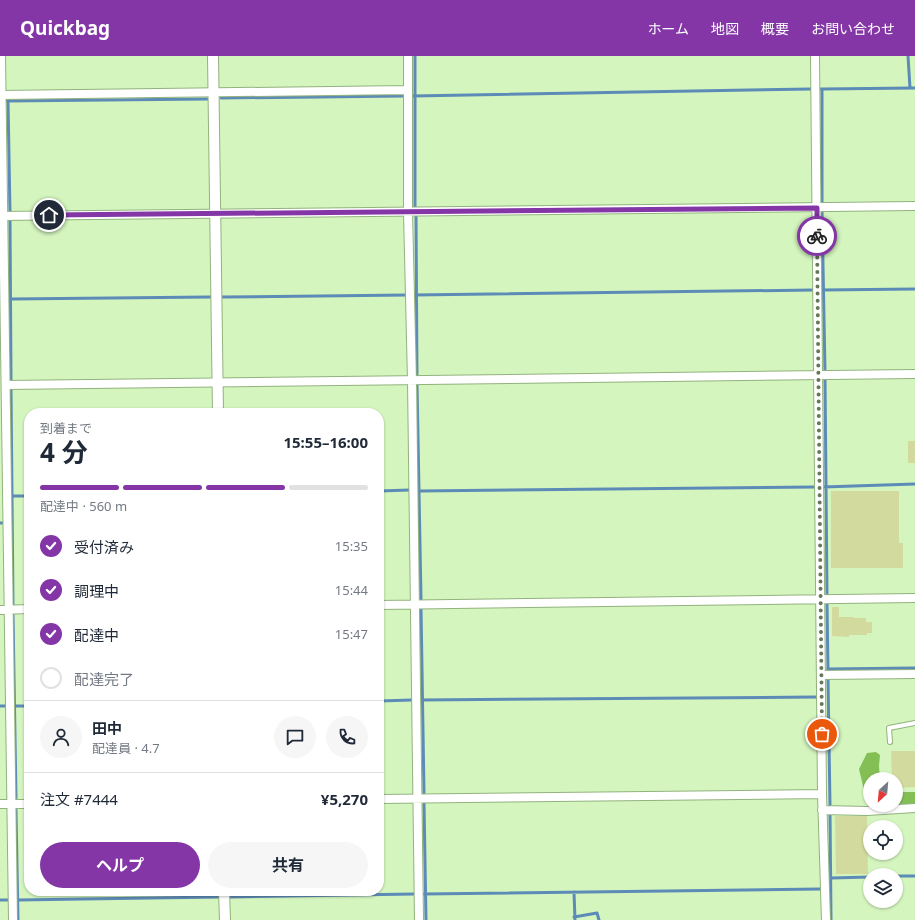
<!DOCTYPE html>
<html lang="ja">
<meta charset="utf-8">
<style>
:root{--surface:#fff;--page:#f6f6f7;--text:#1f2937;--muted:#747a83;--line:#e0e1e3;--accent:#8436a7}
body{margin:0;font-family:"Noto Sans","Noto Sans JP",sans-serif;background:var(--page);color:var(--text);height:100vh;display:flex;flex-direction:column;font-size:15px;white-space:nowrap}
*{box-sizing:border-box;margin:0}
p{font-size:13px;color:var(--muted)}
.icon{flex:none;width:22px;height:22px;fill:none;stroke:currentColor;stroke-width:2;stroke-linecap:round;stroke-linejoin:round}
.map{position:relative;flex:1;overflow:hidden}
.side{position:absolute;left:24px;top:352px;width:360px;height:488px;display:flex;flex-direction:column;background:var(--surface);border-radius:16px;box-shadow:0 1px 3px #0004}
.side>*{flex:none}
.needle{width:26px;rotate:206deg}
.fabs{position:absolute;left:863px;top:716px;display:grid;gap:8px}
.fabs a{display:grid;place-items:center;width:40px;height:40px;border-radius:50%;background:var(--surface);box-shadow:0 1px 3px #0004;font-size:20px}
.pin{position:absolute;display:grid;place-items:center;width:34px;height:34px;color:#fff;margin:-17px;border:2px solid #fff;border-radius:50%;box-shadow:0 1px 4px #0007}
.courier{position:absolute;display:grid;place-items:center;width:40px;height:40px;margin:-20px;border:3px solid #8436a7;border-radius:50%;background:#fff;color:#222;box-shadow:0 1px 5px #0007}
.overview em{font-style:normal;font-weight:700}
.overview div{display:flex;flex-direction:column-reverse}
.overview{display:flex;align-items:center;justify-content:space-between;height:68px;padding:0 16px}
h1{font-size:26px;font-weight:700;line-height:30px}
.bar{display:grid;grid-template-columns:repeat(4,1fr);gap:6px 4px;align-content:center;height:48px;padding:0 16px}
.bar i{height:5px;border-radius:3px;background:var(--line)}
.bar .selected{background:var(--accent)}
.bar p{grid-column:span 4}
.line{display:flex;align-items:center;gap:10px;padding:0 16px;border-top:1px solid var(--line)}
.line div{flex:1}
.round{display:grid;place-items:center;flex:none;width:42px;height:42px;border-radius:21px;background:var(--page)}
ol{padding:0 16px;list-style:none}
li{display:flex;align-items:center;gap:12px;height:44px}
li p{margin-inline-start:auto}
li .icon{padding:4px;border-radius:50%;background:var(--accent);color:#fff;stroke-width:4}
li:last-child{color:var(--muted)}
li i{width:22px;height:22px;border:2px solid var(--line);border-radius:50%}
.action{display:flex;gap:8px;margin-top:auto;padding:8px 16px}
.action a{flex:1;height:46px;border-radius:24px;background:var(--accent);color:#fff;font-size:16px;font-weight:700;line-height:46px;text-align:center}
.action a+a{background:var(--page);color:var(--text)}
header{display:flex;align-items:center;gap:24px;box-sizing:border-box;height:56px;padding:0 20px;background:var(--accent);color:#fff}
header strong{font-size:19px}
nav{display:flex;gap:22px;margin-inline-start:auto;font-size:14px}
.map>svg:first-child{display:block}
.forest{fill:#84bf55}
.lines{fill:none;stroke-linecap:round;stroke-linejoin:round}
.stream{stroke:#5d8bb7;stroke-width:3}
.building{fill:#d3da9d}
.service-casing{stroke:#93b27e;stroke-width:6}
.minor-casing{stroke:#93b27e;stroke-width:10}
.tertiary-casing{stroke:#93b27e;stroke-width:12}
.service{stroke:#fff;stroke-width:4}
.minor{stroke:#fff;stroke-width:8}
.tertiary{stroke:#fff;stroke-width:10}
.done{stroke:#657958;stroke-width:4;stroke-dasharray:0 7.2}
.route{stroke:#8436a7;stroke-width:5}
</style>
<header>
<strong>Quickbag</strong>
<nav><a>ホーム</a><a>地図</a><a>概要</a><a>お問い合わせ</a></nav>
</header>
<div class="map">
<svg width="915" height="864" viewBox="0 0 915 864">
<rect width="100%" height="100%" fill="#d4f5be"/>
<path class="forest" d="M 876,696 L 880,699 L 879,710 L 880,723 L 870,723 L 870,749 L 896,749 L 896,736 L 915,736 L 915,750 L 874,751 L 867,747 L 859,713 L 867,697 Z"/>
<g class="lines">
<path class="stream" d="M 415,0 L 415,153
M 908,0 L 910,32
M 819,33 L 822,33 L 822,146
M 822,33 L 915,32
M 413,40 L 811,33
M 221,42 L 405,40
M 5,45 L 208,43
M 8,45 L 10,157
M 822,156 L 825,315
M 416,160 L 417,321
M 10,164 L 11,325
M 822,234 L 915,233
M 414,239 L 813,234
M 222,241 L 407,239
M 11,243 L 210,241
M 825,322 L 827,538
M 417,328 L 421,543
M 11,333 L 13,549
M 823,431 L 915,428
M 379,435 L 410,434
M 419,435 L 815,431
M 12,440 L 29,440
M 0,467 L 3,467
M 827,547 L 828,615
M 421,552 L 424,737
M 13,559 L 16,742
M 828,613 L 915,612
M 828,623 L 830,749
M 420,644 L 816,641
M 379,645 L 412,644
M 0,650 L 6,650
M 13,650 L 29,650
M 424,747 L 426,864
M 16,754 L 18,864
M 830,757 L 831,864
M 896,820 L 915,820
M 831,822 L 870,821
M 574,836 L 575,864
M 423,838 L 820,833
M 230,841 L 415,838
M 0,844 L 9,844
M 17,844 L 218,841
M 574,861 L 597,857 L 599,864"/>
</g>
<path class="building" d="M 908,385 L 915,385 L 915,407 L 908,407 Z
M 831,435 L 899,435 L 899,487 L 903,487 L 903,512 L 831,512 Z
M 832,551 L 839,551 L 839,561 L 854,561 L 854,562 L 866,562 L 866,566 L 872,566 L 872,577 L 867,577 L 867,579 L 849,579 L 849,581 L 832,580 Z
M 891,695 L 915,695 L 915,731 L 896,732 L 896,723 L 892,723 Z
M 835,760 L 867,760 L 868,818 L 836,818 Z"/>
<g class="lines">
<defs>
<path id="service" d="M 890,686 L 889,672 L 915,667"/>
<path id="minor" d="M 1,0 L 13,864
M 408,0 L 408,156 L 412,325 L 419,864
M 815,0 L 822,738 L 826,864
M 0,39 L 408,34
M 0,160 L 915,150
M 6,329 L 915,318
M 379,549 L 915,542
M 0,554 L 29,553
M 821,619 L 915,618
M 379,743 L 822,738
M 0,748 L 29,748
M 822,754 L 867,755 L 915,752"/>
<path id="tertiary" d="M 213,0 L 218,357
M 224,835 L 225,864"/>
</defs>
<use href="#service" class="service-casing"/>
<use href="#minor" class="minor-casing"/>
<use href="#tertiary" class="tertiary-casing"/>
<use href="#service" class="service"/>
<use href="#minor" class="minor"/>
<use href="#tertiary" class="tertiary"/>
</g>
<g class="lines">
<path class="done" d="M 817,180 L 822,678"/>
<path class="route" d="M 49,159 L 817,152 L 817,180"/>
</g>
</svg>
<div class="fabs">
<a><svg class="needle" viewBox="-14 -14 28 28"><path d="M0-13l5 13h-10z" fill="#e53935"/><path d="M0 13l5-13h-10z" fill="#747a83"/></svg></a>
<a><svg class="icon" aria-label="locate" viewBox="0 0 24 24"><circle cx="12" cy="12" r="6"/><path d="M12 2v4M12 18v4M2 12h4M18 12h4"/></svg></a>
<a><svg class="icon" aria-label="layers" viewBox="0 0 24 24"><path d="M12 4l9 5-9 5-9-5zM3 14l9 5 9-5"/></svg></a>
</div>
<div class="pin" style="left:822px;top:678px;background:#ea580c"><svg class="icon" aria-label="bag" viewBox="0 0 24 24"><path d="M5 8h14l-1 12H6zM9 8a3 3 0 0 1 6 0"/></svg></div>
<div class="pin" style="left:49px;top:159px;background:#1f2937"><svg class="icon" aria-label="home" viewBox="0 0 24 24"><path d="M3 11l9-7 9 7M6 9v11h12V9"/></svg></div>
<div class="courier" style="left:817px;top:180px"><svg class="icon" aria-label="bike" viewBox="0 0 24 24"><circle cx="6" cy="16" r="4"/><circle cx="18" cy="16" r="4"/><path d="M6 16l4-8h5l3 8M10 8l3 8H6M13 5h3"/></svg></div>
<section class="side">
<div class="overview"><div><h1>4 分</h1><p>到着まで</p></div><em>15:55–16:00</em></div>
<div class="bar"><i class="selected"></i><i class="selected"></i><i class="selected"></i><i></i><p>配達中 · 560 m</p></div>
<ol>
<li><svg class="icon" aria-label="check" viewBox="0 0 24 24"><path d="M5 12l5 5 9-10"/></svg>受付済み<p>15:35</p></li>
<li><svg class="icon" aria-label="check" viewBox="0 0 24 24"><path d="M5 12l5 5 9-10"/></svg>調理中<p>15:44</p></li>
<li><svg class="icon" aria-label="check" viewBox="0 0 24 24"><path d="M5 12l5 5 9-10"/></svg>配達中<p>15:47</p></li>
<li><i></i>配達完了</li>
</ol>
<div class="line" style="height:72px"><a class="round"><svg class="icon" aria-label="person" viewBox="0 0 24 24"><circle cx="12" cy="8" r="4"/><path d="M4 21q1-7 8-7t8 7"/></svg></a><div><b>田中</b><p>配達員 · 4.7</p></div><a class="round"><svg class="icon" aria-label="chat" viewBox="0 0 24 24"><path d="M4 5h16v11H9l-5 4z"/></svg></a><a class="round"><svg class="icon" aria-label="phone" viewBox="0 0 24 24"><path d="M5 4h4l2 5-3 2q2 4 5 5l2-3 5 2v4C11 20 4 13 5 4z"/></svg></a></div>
<div class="line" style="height:52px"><div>注文 #7444</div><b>¥5,270</b></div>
<div class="action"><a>ヘルプ</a><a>共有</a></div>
</section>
</div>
